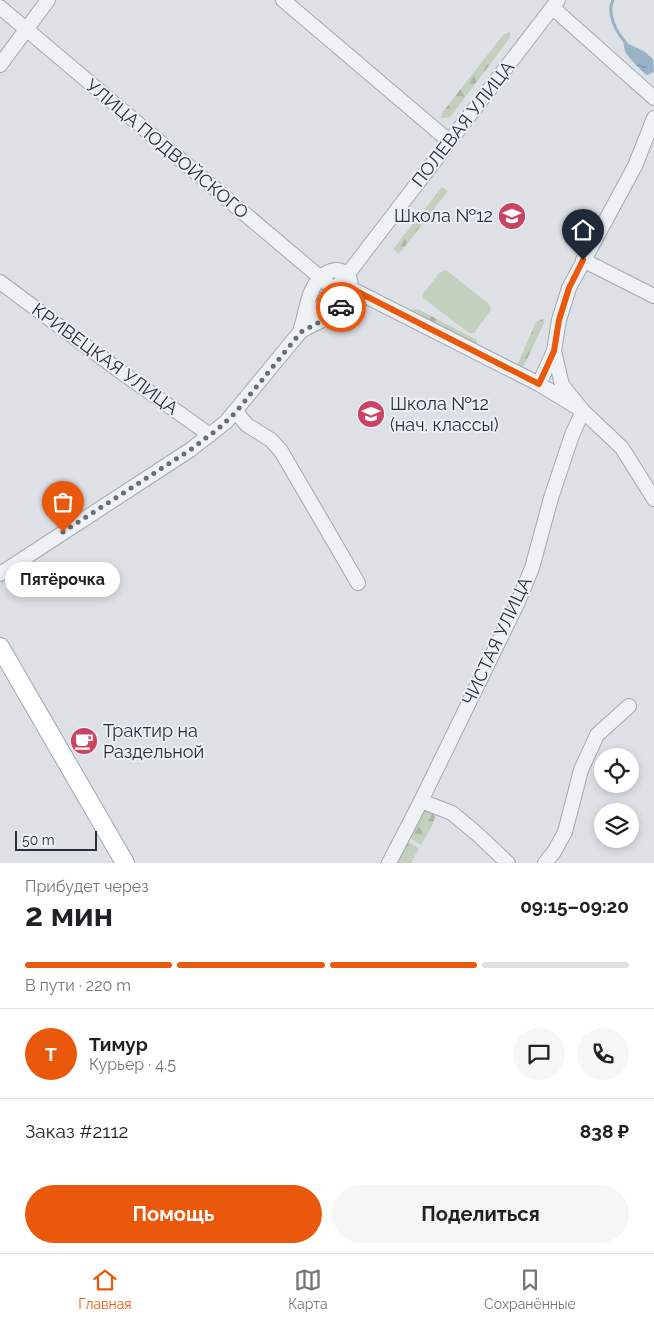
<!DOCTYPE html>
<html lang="ru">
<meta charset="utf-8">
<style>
:root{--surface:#fff;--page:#f6f6f6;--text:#202124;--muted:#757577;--line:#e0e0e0;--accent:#ea580c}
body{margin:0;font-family:Raleway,sans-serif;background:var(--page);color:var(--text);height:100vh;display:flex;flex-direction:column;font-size:19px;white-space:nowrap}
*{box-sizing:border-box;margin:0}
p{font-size:16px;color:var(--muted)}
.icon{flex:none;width:28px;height:28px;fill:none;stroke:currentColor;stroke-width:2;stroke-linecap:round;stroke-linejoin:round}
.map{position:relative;height:863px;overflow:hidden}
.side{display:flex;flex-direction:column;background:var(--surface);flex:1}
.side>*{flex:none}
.buttons{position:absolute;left:594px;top:748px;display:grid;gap:10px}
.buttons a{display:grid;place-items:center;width:45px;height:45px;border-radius:50%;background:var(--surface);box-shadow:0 2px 8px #0003;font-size:25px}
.scale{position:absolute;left:15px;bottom:12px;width:82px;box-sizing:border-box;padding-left:5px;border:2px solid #27303c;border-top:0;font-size:14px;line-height:18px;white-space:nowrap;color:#27303c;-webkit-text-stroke:4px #ecf0f4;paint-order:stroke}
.pin{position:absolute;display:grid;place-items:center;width:42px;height:42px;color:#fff;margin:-51px -21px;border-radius:50% 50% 50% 0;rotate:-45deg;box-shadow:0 0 5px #0007}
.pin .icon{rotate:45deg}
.courier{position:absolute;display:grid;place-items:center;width:50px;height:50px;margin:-25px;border:4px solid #ea580c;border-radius:50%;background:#fff;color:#222;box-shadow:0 1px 6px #0007}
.bubble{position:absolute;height:35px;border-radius:18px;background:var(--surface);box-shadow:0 2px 8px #0003;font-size:16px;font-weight:700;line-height:35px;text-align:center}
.headline em{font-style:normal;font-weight:700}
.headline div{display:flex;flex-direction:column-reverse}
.headline{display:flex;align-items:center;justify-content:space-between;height:85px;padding:0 25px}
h1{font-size:32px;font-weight:700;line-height:38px}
.bar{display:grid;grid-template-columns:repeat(4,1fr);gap:8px 5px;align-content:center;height:60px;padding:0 25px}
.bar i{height:6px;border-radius:4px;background:var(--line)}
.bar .selected{background:var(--accent)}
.bar p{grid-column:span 4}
.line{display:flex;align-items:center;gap:12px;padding:0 25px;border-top:1px solid var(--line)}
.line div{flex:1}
.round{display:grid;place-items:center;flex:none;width:52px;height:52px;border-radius:26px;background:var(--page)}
.action{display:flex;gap:10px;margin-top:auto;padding:10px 25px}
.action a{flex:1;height:58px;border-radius:30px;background:var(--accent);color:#fff;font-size:20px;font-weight:700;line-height:58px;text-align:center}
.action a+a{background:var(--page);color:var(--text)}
.tabs{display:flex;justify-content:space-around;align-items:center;height:70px;border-top:1px solid var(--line);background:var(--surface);font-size:14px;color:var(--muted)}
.tabs a{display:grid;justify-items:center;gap:2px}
.tabs .selected{color:var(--accent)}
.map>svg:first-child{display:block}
.forest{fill:url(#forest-firs)}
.park{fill:#c4d0be}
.water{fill:url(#water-ripples)}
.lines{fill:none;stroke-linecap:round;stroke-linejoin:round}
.stream{stroke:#98b2c6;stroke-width:3}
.minor-casing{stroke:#a3a8b0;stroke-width:16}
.major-casing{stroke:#9da7b2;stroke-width:20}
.minor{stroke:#eff2f5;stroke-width:14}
.major{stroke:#fff;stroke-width:18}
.done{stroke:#676e78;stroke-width:5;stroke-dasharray:0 9}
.route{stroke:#ea580c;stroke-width:6}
.labels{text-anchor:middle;stroke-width:4;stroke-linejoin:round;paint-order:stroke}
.street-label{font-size:18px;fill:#27303c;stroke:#ecf0f4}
.poi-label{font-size:18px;fill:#27303c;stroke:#ecf0f4;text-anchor:start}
</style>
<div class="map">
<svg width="654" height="863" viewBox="0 0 654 863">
<defs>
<pattern id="forest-firs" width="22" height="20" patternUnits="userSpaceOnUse" patternTransform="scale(1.25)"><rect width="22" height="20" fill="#c4d0be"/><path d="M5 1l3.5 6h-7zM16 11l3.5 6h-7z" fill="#a8b3a4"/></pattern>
<pattern id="water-ripples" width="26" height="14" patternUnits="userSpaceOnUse" patternTransform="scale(1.25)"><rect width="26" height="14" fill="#98b2c6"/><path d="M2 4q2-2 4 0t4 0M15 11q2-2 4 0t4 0" fill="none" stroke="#7c91a2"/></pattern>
</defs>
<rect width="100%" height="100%" fill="#dde1e6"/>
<path class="forest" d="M 510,32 L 510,38 L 450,117 L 441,118 L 442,113 L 503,35 Z
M 442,187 L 448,191 L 399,254 L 393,249 Z
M 418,309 L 477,340 L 478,348 L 417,318 L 412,310 Z
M 543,319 L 544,323 L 522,370 L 517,365 L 536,322 Z
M 426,808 L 438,810 L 432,826 L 421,845 L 408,837 L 420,814 Z
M 406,841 L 419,848 L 411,863 L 395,863 Z"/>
<path class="park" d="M 446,270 L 490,305 L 491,310 L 474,333 L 469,333 L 423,298 L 423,294 L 439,273 Z"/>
<path class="water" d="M 623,41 L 645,52 L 653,59 L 654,72 L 647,75 C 642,72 630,59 626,53 C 624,50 624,45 623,41 Z"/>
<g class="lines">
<path class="stream" d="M 613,0 C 606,14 617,33 626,43"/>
<defs>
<path id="minor" d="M 283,0 L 449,141
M 0,7 L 335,290
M 553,8 L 654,98
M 0,65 L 48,0
M 583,260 L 654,296
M 0,282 L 117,369 L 210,435
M 340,283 L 539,384 L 583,411
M 301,328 C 307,310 307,292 320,278 C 339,258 365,279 341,307 C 332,318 318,321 305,329
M 554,351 L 562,385 L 583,411 L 622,448 L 654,499
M 539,384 L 554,351 L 559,320 L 569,288 L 635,166 L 654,118
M 236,412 L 247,425 L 271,440 L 281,451 L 358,583
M 0,574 L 190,450 L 226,422 L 347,275 L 558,0
M 421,801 L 452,813 L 476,833 L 508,863
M 389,863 L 421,801 L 517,604 L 532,568 L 551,498 L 572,435 L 583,411
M 545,863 L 554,852 L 565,832 L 581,770 L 597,735 L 629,706"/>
<path id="major" d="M 0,647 L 125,863"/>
</defs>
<use href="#minor" class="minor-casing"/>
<use href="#major" class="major-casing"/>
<use href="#minor" class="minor"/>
<use href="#major" class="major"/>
</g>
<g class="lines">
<path class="done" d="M 63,532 L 190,450 L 218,429 L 236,412 L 301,332 L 333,315 L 341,307"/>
<path class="route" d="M 341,307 L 348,297 L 352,289 L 539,384 L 554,351 L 559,320 L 569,288 L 583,260"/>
</g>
<defs>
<symbol id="school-disc" viewBox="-11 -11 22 22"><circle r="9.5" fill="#ca4462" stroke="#ecf0f4"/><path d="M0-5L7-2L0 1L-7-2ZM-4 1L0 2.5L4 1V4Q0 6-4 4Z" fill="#fff"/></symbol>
<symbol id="cafe-disc" viewBox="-11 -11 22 22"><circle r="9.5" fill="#ca4462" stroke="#ecf0f4"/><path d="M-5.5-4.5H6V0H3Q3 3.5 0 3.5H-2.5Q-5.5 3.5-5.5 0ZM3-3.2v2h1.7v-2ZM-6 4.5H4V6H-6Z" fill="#fff"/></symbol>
</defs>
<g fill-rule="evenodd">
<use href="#school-disc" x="496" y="200" width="32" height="32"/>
<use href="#school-disc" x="355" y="398" width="32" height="32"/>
<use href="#cafe-disc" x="68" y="725" width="32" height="32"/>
</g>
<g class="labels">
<g class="street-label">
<text transform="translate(463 124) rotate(-52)" y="6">ПОЛЕВАЯ УЛИЦА</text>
<text transform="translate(167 149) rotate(40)" y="6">УЛИЦА ПОДВОЙСКОГО</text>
<text transform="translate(105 359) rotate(36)" y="6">КРИВЕЦКАЯ УЛИЦА</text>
<text transform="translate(497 641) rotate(-65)" y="6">ЧИСТАЯ УЛИЦА</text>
</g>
<g class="poi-label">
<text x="493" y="222" text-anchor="end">Школа №12</text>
<text x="390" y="410">Школа №12<tspan x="390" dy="21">(нач. классы)</tspan></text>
<text x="103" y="737">Трактир на<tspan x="103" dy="21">Раздельной</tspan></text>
</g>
</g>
</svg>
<div class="buttons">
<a><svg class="icon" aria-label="locate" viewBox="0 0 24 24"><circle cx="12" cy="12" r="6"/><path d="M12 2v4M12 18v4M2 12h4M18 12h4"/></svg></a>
<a><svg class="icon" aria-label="layers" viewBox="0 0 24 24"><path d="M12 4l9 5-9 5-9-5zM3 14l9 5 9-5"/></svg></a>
</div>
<div class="scale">50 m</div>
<div class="pin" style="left:63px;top:532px;background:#ea580c"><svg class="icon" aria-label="bag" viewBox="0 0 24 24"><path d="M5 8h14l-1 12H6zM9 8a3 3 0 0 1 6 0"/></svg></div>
<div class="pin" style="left:583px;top:260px;background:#1f2937"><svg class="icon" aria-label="home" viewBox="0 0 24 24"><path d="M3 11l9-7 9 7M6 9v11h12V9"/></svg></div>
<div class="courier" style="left:341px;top:307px"><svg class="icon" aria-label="car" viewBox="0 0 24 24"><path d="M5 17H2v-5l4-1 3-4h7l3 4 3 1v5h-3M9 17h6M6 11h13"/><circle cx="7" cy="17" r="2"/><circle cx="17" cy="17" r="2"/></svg></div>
<div class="bubble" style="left:5px;top:562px;width:115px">Пятёрочка</div>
</div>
<section class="side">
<div class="headline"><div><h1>2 мин</h1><p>Прибудет через</p></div><em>09:15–09:20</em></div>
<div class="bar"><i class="selected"></i><i class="selected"></i><i class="selected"></i><i></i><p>В пути · 220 m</p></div>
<div class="line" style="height:90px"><b class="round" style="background:var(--accent);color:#fff">Т</b><div><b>Тимур</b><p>Курьер · 4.5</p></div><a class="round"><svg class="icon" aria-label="chat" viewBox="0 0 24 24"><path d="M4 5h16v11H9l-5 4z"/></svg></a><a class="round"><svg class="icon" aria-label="phone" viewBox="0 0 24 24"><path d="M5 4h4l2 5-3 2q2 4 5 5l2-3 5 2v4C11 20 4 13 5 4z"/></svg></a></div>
<div class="line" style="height:65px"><div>Заказ #2112</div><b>838 ₽</b></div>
<div class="action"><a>Помощь</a><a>Поделиться</a></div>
</section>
<nav class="tabs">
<a class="selected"><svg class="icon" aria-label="home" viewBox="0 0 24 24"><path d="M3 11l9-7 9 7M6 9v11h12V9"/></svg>Главная</a>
<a><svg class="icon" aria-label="map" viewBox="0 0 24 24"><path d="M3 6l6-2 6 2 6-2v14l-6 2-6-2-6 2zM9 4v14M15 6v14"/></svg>Карта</a>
<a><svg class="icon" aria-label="saved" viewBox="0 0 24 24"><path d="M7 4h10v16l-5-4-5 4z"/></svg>Сохранённые</a>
</nav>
